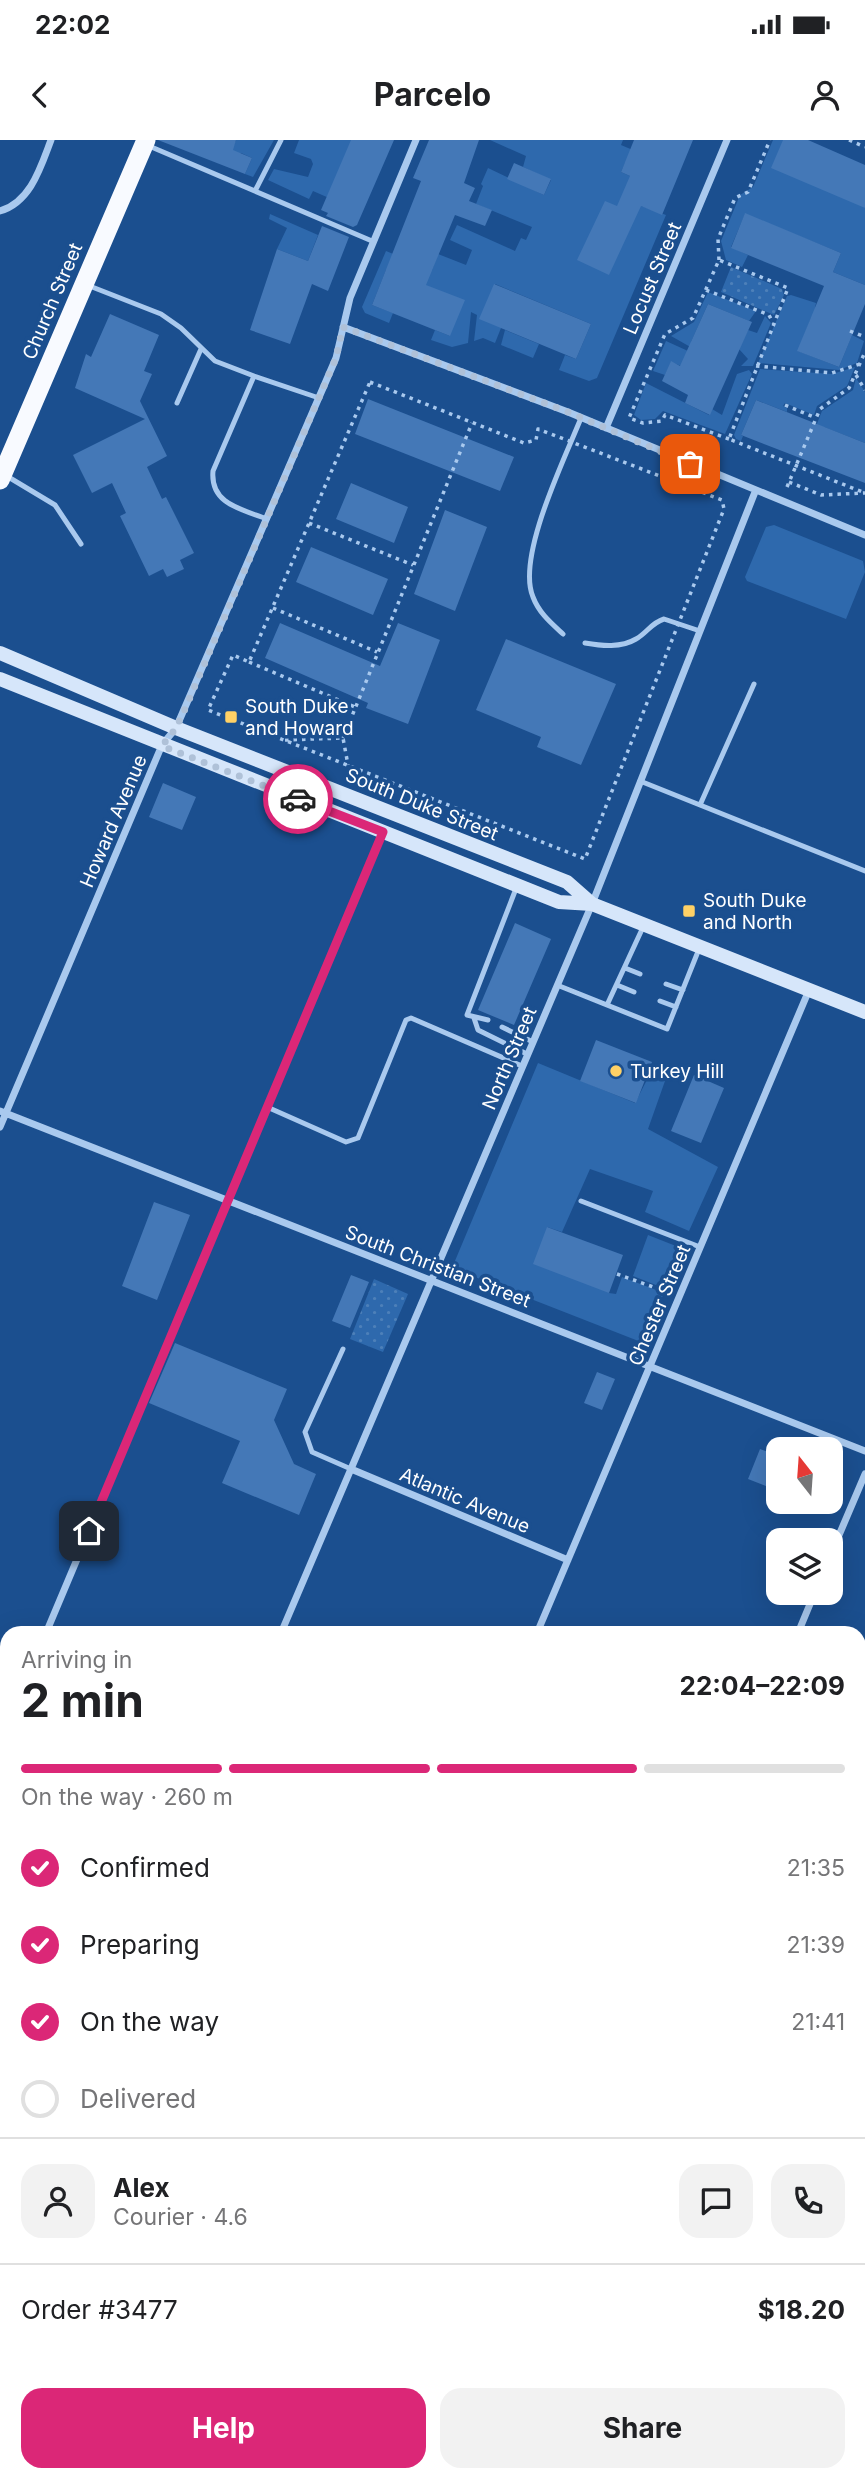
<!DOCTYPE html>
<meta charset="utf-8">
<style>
:root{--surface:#fff;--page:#f2f2f2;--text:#202124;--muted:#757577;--line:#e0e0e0;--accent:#db2777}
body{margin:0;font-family:Inter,sans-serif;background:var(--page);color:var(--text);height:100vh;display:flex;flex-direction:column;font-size:26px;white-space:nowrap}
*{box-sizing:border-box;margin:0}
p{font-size:23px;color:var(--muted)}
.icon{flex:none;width:38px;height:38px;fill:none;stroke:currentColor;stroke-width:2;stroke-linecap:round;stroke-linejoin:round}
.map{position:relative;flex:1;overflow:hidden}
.side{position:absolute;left:0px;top:1486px;width:866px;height:856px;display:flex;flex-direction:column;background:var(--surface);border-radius:21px 21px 0 0;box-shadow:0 7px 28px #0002}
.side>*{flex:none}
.needle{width:46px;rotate:343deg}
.controls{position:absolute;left:766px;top:1297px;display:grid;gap:14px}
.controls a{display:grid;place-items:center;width:77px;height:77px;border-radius:14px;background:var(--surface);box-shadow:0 7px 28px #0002;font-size:35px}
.pin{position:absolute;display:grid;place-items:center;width:60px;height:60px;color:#fff;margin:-30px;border-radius:14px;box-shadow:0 4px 10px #0006}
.courier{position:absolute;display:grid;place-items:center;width:70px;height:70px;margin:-35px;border:5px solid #db2777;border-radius:50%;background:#fff;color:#222;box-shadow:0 2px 9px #0007}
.overview em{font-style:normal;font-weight:700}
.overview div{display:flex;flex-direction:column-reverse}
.overview{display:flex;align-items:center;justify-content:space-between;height:119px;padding:0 21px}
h1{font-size:46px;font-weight:700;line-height:52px}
.bar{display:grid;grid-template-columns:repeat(4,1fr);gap:10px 7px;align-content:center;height:84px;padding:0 21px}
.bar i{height:9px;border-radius:5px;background:var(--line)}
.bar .current{background:var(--accent)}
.bar p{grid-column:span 4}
.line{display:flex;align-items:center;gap:18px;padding:0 21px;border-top:2px solid var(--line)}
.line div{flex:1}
.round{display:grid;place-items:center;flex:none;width:74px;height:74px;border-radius:21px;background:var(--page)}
ol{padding:0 21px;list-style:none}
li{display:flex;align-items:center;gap:21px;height:77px}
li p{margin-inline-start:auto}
li .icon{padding:7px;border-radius:50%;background:var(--accent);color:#fff;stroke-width:4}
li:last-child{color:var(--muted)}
li i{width:38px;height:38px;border:4px solid var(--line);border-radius:50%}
.cta{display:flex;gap:14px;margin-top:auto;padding:14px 21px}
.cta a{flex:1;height:80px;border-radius:21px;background:var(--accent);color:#fff;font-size:28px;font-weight:700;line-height:80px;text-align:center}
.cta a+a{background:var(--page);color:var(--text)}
.status{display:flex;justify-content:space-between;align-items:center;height:49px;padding:0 35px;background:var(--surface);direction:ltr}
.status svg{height:19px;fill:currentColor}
header{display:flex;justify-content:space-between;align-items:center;height:91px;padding:0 21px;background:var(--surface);font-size:32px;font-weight:700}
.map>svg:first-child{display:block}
.green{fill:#2e69ad}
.cemetery{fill:url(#cemetery-stones)}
.park{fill:url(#park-dots)}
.building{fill:#4478b7}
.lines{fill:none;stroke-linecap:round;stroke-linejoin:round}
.path{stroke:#a9c9ee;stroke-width:3.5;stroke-dasharray:3.5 5;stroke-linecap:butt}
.service{stroke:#a9c9ee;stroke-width:5}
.minor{stroke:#a9c9ee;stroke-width:7}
.secondary{stroke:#d6e6fa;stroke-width:14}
.trunk{stroke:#f8faff;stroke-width:19}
.done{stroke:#afc1d8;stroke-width:7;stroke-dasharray:0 12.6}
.route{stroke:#db2777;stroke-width:9}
.poi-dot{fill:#ffd166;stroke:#1b4f8f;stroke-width:2.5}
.labels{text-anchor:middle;stroke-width:7;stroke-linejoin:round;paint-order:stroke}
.street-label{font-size:19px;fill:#fff;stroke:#1b4f8f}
.poi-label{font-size:19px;fill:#fff;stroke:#1b4f8f;text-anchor:start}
</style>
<div class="status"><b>22:02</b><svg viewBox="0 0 49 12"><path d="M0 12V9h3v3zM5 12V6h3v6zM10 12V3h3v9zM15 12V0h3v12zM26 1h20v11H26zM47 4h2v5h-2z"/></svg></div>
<header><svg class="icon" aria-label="back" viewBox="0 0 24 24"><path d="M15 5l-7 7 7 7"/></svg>Parcelo<svg class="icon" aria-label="person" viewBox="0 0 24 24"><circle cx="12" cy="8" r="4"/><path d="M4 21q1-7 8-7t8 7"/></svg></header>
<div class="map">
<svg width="865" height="2341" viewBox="0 0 865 2341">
<defs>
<pattern id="cemetery-stones" width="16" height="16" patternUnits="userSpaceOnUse" patternTransform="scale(1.75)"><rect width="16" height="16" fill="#2e69ad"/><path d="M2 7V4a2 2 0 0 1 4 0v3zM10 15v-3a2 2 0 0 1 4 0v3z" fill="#4d80b9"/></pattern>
<pattern id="park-dots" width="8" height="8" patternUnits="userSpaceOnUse" patternTransform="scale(1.75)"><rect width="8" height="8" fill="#2e69ad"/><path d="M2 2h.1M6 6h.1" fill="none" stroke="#4d80b9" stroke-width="1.8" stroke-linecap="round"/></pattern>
</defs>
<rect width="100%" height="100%" fill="#1b4f8f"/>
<path class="green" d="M 236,0 L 274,0 L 253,37 L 245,34 L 252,18 L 241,13 L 227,22 Z
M 299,0 L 355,0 L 329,58 L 313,51 L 309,59 L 268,40 L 274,29 L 308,37 L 313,24 L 311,19 L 294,13 Z
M 490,0 L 623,0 L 621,5 L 647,16 L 625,23 L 621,32 L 630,36 L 636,64 L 666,75 L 597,238 L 589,241 L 559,230 L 565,215 L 576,219 L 591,184 L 495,144 L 501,188 L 495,203 L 483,198 L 474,201 L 477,175 L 471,172 L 468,203 L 452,207 L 431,200 L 435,190 L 450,196 L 386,130 L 372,165 L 393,173 L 389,183 L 365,173 L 362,167 L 386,111 L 432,130 L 438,114 L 466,125 L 472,110 L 450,100 L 457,85 L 515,111 L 521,98 L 526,100 L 532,87 L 476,64 L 483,46 L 481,44 L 488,28 L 544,55 L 551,40 L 523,27 L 526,16 Z
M 773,0 L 783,0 L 865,68 L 865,145 L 833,132 L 841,113 L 745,74 L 731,107 L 748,115 L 742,127 L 726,120 L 721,101 L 740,55 L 753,47 Z
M 270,74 L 318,95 L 308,121 L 277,109 L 287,88 L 269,79 Z
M 708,152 L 756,171 L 749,181 L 708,164 L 691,202 L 694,209 L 671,196 L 694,182 Z
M 791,155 L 816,163 L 815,168 L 818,169 L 811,178 L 798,211 L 839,227 L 852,195 L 864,201 L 857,223 L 839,230 L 758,223 L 787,156 Z
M 765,176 L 771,183 L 753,226 L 741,226 L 748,219 L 739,209 L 748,190 L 757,193 Z
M 505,190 L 539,204 L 533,218 L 501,205 Z
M 666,201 L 688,211 L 681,226 L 671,222 L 665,235 L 653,231 Z
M 855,227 L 847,246 L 817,266 L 814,275 L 785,263 L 783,266 L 787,268 L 787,272 L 756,260 L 741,295 L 743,296 L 741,301 L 736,299 L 734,295 L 760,229 L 832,234 Z
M 749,230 L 752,234 L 725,294 L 663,271 L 655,279 L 641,280 L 634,275 L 646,243 L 709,275 L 712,269 L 722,275 L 737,234 Z
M 856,238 L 865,252 L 865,303 L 824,287 L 814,291 L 822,271 L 853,250 Z
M 774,385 L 863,421 L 865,432 L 846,479 L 747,441 L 745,437 L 766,387 Z
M 538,923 L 635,963 L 650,934 L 665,941 L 648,989 L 718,1027 L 689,1091 L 645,1072 L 653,1051 L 590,1029 L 562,1092 L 547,1087 L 609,1153 L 616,1154 L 622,1137 L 664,1153 L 641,1202 L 452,1128 Z
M 648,1095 L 681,1108 L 666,1149 L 633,1136 Z"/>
<path class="cemetery" d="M 859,1948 L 865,1950 L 865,2341 L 210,2341 L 207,2335 L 859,2334 Z"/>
<path class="park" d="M 731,127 L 782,149 L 784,155 L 774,175 L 721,152 Z
M 374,1139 L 408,1154 L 383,1212 L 350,1199 Z"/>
<path class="building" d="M 158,0 L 236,0 L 233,10 L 252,18 L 245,34 Z
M 351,0 L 394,0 L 357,85 L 353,87 L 326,76 L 328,73 L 321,70 Z
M 429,0 L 479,0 L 464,43 L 475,48 L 469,61 L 492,70 L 485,86 L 455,75 L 426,145 L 465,160 L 450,196 L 372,165 L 421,41 L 413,38 Z
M 634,0 L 693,0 L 662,75 L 641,66 L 609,135 L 577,120 L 605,61 L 617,66 L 630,36 L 621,32 Z
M 783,0 L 808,0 L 865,25 L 865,68 L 771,28 Z
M 514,23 L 551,39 L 544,55 L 507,39 Z
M 745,73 L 841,113 L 833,132 L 865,145 L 865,164 L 839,227 L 797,211 L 824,146 L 731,108 Z
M 322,86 L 349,97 L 328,151 L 312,144 L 290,204 L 250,190 L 277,109 L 308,121 Z
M 494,144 L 591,184 L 576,219 L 479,179 Z
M 708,164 L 752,182 L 710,275 L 685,263 L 688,255 L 662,241 L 671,221 L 680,226 Z
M 110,174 L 159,195 L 144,231 L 152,234 L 140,261 L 167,316 L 147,327 L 162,359 L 166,357 L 194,413 L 180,420 L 184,429 L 167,437 L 163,429 L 149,436 L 120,376 L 126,373 L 112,343 L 92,353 L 73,315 L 145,279 L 75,248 L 86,214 L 91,217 Z
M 368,259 L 514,317 L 500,351 L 355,294 Z
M 756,260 L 865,303 L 865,343 L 741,295 Z
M 351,343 L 408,367 L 394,403 L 336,379 Z
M 445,370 L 487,387 L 455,471 L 414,454 Z
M 311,407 L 388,439 L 373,475 L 296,442 Z
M 280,483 L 380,526 L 398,483 L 440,500 L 408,584 L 366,568 L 368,563 L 265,518 Z
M 506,499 L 616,544 L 581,625 L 537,607 L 541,597 L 476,570 Z
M 163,643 L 196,657 L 182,690 L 149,677 Z
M 515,783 L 551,799 L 514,885 L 478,870 Z
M 596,900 L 652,922 L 636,963 L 580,941 Z
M 694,935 L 724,948 L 701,1003 L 671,991 Z
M 154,1062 L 190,1075 L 157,1160 L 122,1146 Z
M 547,1087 L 623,1115 L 609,1153 L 533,1124 Z
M 351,1135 L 369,1142 L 350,1188 L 332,1181 Z
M 175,1203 L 287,1249 L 274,1280 L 294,1324 L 316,1334 L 299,1375 L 222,1343 L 240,1301 L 149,1263 Z
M 597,1232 L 615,1239 L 602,1270 L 584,1263 Z
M 760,1309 L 779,1316 L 779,1351 L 748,1339 Z"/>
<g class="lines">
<path class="path" d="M 849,0 L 865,7
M 719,120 L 718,99 L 735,58 L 748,52 L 770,0
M 706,150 L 769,175 L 773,183
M 850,191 L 865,197
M 756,226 L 832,233 L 860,224
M 856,235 L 865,250
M 370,242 L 524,303 L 536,300 L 538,289 L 722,360 L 724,369 L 585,719 L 208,570 L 233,515 L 249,522 Z
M 785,265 L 816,278
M 729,299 L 665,275 L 662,281 L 643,283 L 629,278 L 665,194 L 693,178 L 719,120 L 788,148 L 729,299 L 865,353
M 789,342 L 821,355 L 865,353
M 787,347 L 820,269 L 849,248 L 865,212
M 309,383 L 413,425
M 273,468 L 377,512
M 249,522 L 355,567
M 343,598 L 472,283
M 285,600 L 343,598 L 348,625
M 617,1134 L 667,1152"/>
<path class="service" d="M 149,6 L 372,101
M 255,51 L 281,0
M 87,145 L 161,174 L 181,188 L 215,221 L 254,236
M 177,263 L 201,209
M 5,335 L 55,365 L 81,404
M 267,379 C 241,369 210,364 213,331 L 254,236 L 319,258
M 563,494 C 551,483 539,473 533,457 C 516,417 565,318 581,278
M 585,503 C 602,506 621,508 636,499 C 647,493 651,483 664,479 L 700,491
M 640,641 L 865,731
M 700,665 L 754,544
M 625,828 L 640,834
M 666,844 L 683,850
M 557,845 L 667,889 L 699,809
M 617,845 L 634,852
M 660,861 L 676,867
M 607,865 L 644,785
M 474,878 L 478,890 L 527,914
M 488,880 L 467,875 L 517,746
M 502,887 L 533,902
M 267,967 L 346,1002 L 358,998 L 406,880 L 411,878 L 522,926
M 581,1061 L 700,1107
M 343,1209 L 305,1292 L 312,1312 L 351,1329
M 859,1662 L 865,1648
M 859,2180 L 865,2170
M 859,2223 L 865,2236
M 859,2301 L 865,2299
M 554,2334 L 557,2341
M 508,2341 L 522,2334
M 774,2341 L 788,2334"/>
<path class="minor" d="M 0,71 C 31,62 41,26 51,0
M 343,187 L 568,272 L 865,395
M 606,288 L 727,0
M 0,971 L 865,1311
M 0,987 L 162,605 L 176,588 L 336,218 L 350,158 L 416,0
M 351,1329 L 568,1420
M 831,1414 L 865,1334
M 46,1493 L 383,692
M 281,1493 L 592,764 L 755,352
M 537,1493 L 809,850
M 798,1493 L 815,1452
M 3,1594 L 7,1585
M 0,1764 L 7,1760
M 859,1933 L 865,1935"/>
<path class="secondary" d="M 0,513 L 176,588 L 567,742 L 592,764
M 0,539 L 559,762 L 592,764 L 865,872"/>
<path class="trunk" d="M 0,340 L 146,0
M 0,1974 L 7,1989
M 168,2334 L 171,2341"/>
</g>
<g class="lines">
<path class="done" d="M 298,659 L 162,606 L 176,588 L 185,569 L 336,218 L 343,187 L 568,272 L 690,324"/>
<path class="route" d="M 89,1391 L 383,692 L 298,659"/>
</g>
<g class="poi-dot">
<rect x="224" y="570" width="14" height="14" rx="3.5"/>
<rect x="682" y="764" width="14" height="14" rx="3.5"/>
<circle cx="616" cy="931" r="7"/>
</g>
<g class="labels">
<g class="street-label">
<text transform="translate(652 138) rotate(-67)" y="7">Locust Street</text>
<text transform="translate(52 161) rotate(-67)" y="7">Church Street</text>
<text transform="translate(422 664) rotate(22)" y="7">South Duke Street</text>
<text transform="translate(113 681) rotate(-67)" y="7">Howard Avenue</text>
<text transform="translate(509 918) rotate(-67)" y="7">North Street</text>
<text transform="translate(438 1126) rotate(21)" y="7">South Christian Street</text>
<text transform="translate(659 1165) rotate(-67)" y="7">Chester Street</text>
<text transform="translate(465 1360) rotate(23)" y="7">Atlantic Avenue</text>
</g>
<g class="poi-label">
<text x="245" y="573">South Duke<tspan x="245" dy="22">and Howard</tspan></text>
<text x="703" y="767">South Duke<tspan x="703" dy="22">and North</tspan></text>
<text x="630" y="938">Turkey Hill</text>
</g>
</g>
</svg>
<div class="controls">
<a><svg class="needle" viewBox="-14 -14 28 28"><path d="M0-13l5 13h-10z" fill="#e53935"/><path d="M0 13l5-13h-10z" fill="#757577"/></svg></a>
<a><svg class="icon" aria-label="layers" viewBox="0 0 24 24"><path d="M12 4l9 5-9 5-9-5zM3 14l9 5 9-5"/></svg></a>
</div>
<div class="pin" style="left:690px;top:324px;background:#ea580c"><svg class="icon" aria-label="bag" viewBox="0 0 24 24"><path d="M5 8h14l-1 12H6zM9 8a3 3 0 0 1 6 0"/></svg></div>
<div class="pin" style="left:89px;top:1391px;background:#1f2937"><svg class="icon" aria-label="home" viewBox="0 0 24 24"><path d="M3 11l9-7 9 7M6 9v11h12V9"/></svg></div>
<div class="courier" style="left:298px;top:659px"><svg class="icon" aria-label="car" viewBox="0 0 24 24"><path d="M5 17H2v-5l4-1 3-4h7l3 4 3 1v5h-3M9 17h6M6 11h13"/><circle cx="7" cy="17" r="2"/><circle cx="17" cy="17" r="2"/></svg></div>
<section class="side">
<div class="overview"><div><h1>2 min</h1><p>Arriving in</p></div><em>22:04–22:09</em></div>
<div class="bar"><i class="current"></i><i class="current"></i><i class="current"></i><i></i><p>On the way · 260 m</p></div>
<ol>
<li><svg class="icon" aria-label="check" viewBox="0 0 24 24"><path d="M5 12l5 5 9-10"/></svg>Confirmed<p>21:35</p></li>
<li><svg class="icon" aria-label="check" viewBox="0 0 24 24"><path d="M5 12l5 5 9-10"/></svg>Preparing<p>21:39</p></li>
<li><svg class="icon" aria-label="check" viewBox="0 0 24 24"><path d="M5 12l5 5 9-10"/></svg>On the way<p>21:41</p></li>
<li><i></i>Delivered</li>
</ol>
<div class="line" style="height:126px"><a class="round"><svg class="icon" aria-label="person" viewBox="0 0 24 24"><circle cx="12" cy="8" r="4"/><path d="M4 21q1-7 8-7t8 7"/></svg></a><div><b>Alex</b><p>Courier · 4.6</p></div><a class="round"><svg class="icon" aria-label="chat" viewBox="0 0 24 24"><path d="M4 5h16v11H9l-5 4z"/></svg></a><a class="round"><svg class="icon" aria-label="phone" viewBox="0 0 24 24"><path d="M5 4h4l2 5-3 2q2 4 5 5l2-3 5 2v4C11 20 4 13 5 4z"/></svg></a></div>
<div class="line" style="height:91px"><div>Order #3477</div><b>$18.20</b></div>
<div class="cta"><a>Help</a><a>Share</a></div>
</section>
</div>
